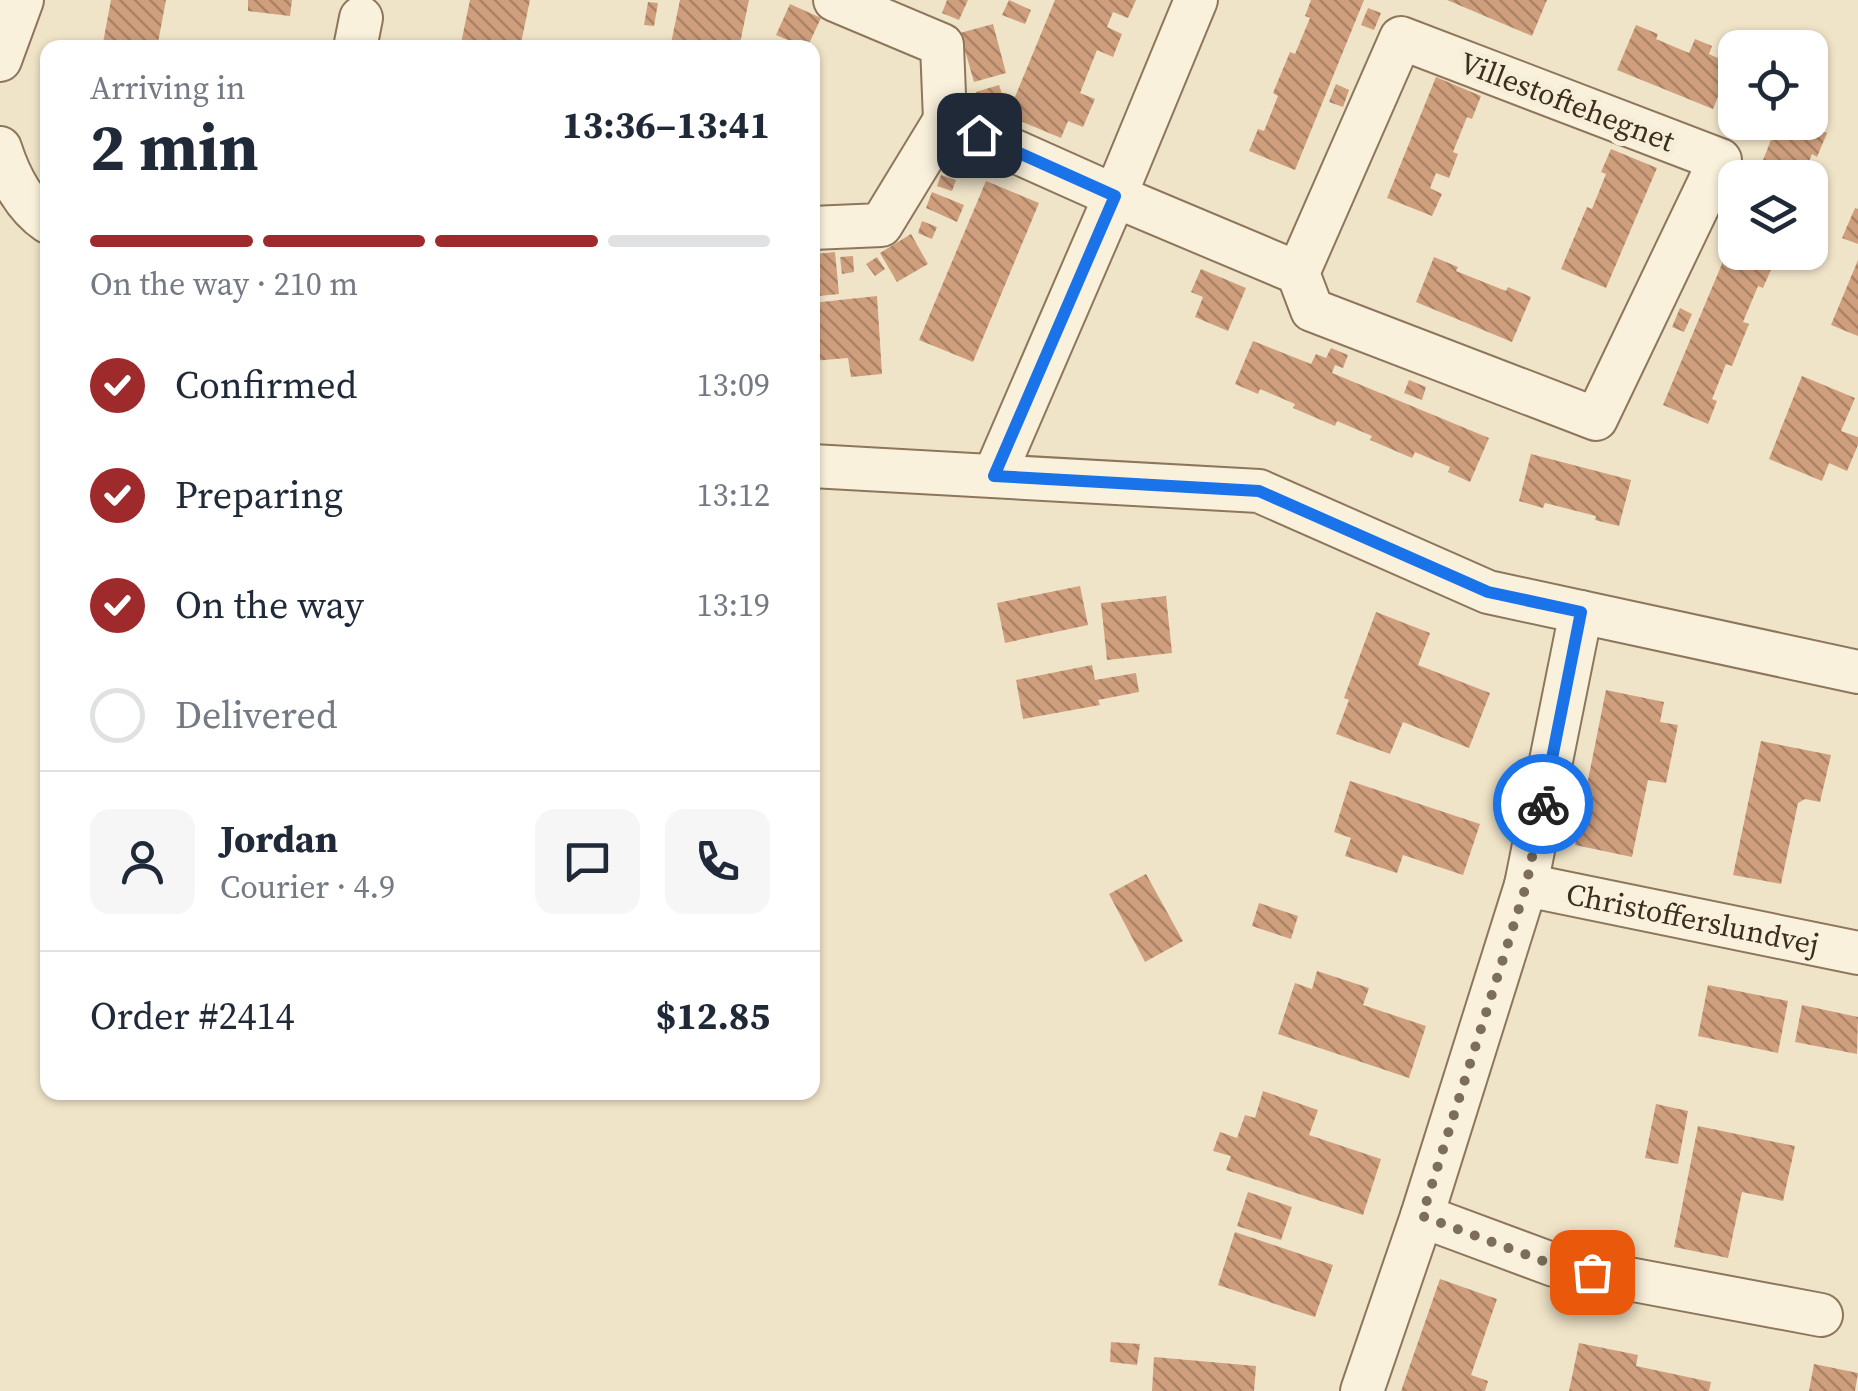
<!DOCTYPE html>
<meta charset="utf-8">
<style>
:root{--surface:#fff;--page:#f6f6f7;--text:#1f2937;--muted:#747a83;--line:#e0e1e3;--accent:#9e2a2b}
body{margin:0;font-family:"Source Serif 4",serif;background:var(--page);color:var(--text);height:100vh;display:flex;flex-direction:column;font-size:38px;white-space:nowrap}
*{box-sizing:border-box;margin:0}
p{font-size:32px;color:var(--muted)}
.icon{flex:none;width:55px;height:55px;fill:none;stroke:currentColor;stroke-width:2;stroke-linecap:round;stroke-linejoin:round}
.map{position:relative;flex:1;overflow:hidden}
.side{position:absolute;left:40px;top:40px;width:780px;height:1060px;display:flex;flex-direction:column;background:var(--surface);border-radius:20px;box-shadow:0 2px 8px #0004}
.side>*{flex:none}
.buttons{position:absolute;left:1718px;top:30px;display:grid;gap:20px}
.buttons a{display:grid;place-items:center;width:110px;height:110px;border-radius:20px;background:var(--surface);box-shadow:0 2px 8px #0004;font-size:50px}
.pin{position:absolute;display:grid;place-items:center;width:85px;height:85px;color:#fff;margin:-42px;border-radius:20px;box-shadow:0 5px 15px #0006}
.courier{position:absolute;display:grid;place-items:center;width:100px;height:100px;margin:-50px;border:8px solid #1a73e8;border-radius:50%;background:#fff;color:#222;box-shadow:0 2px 12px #0007}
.headline em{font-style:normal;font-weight:700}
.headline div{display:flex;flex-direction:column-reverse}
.headline{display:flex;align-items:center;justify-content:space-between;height:170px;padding:0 50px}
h1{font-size:65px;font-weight:700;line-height:75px}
.bar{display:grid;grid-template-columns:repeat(4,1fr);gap:15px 10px;align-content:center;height:120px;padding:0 50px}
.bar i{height:12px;border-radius:8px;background:var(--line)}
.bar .active{background:var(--accent)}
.bar p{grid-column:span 4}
.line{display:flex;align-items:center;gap:25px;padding:0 50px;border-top:2px solid var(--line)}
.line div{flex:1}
.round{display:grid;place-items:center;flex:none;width:105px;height:105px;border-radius:20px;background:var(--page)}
ol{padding:0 50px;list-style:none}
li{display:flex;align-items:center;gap:30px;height:110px}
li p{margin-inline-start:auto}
li .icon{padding:10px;border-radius:50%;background:var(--accent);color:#fff;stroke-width:4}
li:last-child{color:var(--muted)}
li i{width:55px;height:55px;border:5px solid var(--line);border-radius:50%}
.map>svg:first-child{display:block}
.building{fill:url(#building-back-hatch)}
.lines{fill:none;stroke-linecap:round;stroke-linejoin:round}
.street-casing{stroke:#8d765c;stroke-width:46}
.street{stroke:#faf1dc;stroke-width:42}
.done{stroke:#7c6e5b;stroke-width:10;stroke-dasharray:0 18}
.route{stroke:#1a73e8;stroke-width:12}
.labels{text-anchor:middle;stroke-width:10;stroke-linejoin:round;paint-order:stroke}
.street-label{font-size:30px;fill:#3d2e20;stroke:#f7eed8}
</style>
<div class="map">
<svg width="1858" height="1391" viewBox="0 0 1858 1391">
<defs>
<pattern id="building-back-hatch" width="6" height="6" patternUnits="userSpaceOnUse" patternTransform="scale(2.5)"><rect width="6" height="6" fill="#cf9f7d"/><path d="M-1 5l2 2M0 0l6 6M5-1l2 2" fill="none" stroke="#a98266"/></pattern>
</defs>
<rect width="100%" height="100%" fill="#f0e4c8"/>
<path class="building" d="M 111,0 L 166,0 L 157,48 L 102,48 Z
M 248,0 L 292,0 L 290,16 L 248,11 Z
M 470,0 L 530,0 L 520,48 L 460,48 Z
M 680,0 L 749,0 L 739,48 L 670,48 Z
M 947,0 L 968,0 L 959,20 L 942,13 Z
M 1009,0 L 1031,10 L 1025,24 L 1002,15 Z
M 1055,0 L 1136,0 L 1128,18 L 1113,12 L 1107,27 L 1122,34 L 1113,57 L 1097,50 L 1080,93 L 1095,99 L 1083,127 L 1068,121 L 1061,138 L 979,104 L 976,92 L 999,85 L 1003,97 L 999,104 L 1010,109 Z
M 1311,0 L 1364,0 L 1295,170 L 1249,151 L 1258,129 L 1264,131 L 1278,96 L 1273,93 L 1290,52 L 1295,54 L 1310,18 L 1305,16 Z
M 1447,0 L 1547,0 L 1532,36 Z
M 648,2 L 658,3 L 654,26 L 644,25 Z
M 790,4 L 821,18 L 807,48 L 776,35 Z
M 1368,8 L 1381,13 L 1374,30 L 1361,25 Z
M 993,24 L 1006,73 L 974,82 L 960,33 Z
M 1636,25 L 1658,34 L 1656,39 L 1689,53 L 1695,39 L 1712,46 L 1709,54 L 1731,64 L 1713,109 L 1617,70 Z
M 1436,77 L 1481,96 L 1472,119 L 1467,117 L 1453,152 L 1458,154 L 1449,178 L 1436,173 L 1430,188 L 1442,194 L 1432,216 L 1387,198 Z
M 1336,84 L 1349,90 L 1343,107 L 1329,102 Z
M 1778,122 L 1800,122 L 1827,133 L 1817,157 L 1812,154 L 1803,178 L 1756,178 Z
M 1611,149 L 1657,168 L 1606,288 L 1561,269 L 1587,207 L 1592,209 L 1606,174 L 1601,172 Z
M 941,175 L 956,180 L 952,191 L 937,186 Z
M 986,181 L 1039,203 L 973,362 L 919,340 Z
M 932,192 L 964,205 L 957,222 L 926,208 Z
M 1855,208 L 1858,209 L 1858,244 L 1842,238 Z
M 922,221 L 937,227 L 932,239 L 918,233 Z
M 911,234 L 928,264 L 897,282 L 880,253 Z
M 1729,247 L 1735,249 L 1735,252 L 1743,252 L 1773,265 L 1763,288 L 1758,286 L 1743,322 L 1749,324 L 1732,366 L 1726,364 L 1712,399 L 1717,401 L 1708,424 L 1663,405 Z
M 835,252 L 839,294 L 819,296 L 816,254 Z
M 853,256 L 854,272 L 842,274 L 840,257 Z
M 877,257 L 885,269 L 875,276 L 866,264 Z
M 1434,257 L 1458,267 L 1456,271 L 1506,291 L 1508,287 L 1531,297 L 1512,342 L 1416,302 Z
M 1858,260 L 1858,336 L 1831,325 Z
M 1201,269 L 1246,288 L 1228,331 L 1195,317 L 1203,297 L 1191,292 Z
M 877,296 L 882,374 L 851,377 L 848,358 L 812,361 L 812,303 Z
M 1680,308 L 1692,314 L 1684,332 L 1672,327 Z
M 1253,341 L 1311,364 L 1316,354 L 1326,358 L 1331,348 L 1348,355 L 1343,368 L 1335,365 L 1332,373 L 1489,438 L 1470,482 L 1448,472 L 1450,467 L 1415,452 L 1412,458 L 1370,440 L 1372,436 L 1337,421 L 1335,426 L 1293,408 L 1295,404 L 1260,389 L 1258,394 L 1235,384 Z
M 1802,376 L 1855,398 L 1841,431 L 1858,437 L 1858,445 L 1847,471 L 1829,463 L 1822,481 L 1769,459 Z
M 1409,380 L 1426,387 L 1422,400 L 1404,393 Z
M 1531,454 L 1631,480 L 1619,526 L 1595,520 L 1596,516 L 1545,503 L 1543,508 L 1519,501 Z
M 1080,586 L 1088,625 L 1005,643 L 997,603 Z
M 1166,596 L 1172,653 L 1107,660 L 1101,603 Z
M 1376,612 L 1430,633 L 1418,665 L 1490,693 L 1469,748 L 1403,722 L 1390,754 L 1336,734 L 1349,700 L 1344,698 Z
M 1092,665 L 1095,680 L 1136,673 L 1139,692 L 1098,700 L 1100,705 L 1023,719 L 1016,680 Z
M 1606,690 L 1664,702 L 1660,722 L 1678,725 L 1666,783 L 1648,780 L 1632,857 L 1575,845 Z
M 1761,741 L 1831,755 L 1820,802 L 1805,799 L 1798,803 L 1781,884 L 1733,875 Z
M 1350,781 L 1480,824 L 1463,875 L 1403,855 L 1397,873 L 1345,856 L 1351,838 L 1334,832 Z
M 1146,874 L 1183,941 L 1145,962 L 1109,894 Z
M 1259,903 L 1298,916 L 1291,939 L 1252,926 Z
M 1317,971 L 1369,988 L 1363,1005 L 1426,1026 L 1409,1078 L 1278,1034 L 1295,983 L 1312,989 Z
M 1708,985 L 1788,1001 L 1778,1053 L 1698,1036 Z
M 1802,1005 L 1858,1017 L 1857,1054 L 1795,1042 Z
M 1263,1091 L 1318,1110 L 1309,1135 L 1381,1159 L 1363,1215 L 1226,1170 L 1231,1156 L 1213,1151 L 1220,1132 L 1237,1138 L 1245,1115 L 1255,1118 Z
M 1656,1104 L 1688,1111 L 1678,1164 L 1645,1158 Z
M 1698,1126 L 1795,1146 L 1783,1201 L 1742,1192 L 1728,1258 L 1674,1247 Z
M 1248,1192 L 1292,1207 L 1281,1240 L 1237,1226 Z
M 1235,1232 L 1333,1265 L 1315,1317 L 1218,1285 Z
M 1440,1279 L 1497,1299 L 1471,1375 L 1488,1381 L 1485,1391 L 1401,1391 Z
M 1111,1342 L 1140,1344 L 1137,1365 L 1110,1362 Z
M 1579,1343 L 1638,1355 L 1636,1366 L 1711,1382 L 1709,1391 L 1569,1391 Z
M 1154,1357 L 1256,1366 L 1254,1391 L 1152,1391 Z
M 1814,1364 L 1858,1373 L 1855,1391 L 1809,1391 Z"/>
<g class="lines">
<defs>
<g id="street">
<path d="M 835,0 L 942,45 L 945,120"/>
<path d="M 355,48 L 361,18"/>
<path d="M 0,60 L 22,0"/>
<path d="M 0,148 C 9,176 23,205 48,222"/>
<path d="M 812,228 L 881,225 L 945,120 L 1115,196 L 1298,273 L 1312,310 L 1596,419 L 1720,160 L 1401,38 L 1298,273"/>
<path d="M 812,466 L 1259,491 L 1488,592 L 1858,672"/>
<path d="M 994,476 L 1115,196 L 1196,0"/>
<path id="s1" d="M 1526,885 L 1858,953"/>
<path d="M 1422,1216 L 1554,1265 L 1821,1315"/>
<path d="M 1362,1391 L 1422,1216 L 1526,885 L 1581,612"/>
</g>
</defs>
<use href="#street" class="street-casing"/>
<use href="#street" class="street"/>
</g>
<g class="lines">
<path class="done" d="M 1543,804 L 1526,886 L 1422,1216 L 1554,1265 L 1592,1272"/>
<path class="route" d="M 979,135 L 1115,196 L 994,476 L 1259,491 L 1488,592 L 1581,612 L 1543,804"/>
</g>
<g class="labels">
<g class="street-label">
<text transform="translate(1567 102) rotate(21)" y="10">Villestoftehegnet</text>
<text dy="10" stroke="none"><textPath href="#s1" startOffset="170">Christofferslundvej</textPath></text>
</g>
</g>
</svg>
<div class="buttons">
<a><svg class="icon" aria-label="locate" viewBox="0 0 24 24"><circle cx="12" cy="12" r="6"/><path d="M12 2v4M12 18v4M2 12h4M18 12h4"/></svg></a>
<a><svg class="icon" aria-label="layers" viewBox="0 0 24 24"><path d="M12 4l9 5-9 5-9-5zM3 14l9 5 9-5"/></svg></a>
</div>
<div class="pin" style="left:1592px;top:1272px;background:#ea580c"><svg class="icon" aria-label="bag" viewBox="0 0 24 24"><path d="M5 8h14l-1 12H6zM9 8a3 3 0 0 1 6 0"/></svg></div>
<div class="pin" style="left:979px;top:135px;background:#1f2937"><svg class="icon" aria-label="home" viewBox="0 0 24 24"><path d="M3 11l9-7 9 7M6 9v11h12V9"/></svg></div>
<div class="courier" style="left:1543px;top:804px"><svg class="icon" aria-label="bike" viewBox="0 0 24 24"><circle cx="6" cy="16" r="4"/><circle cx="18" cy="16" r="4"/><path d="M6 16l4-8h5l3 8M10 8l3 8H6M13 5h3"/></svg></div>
<section class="side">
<div class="headline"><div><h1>2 min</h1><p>Arriving in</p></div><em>13:36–13:41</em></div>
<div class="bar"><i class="active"></i><i class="active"></i><i class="active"></i><i></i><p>On the way · 210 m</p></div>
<ol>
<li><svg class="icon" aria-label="check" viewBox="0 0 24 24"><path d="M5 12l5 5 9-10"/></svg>Confirmed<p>13:09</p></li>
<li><svg class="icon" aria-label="check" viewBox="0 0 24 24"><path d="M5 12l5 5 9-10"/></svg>Preparing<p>13:12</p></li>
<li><svg class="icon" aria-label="check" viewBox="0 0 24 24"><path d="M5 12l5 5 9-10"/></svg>On the way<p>13:19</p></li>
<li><i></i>Delivered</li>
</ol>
<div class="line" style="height:180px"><a class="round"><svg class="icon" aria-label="person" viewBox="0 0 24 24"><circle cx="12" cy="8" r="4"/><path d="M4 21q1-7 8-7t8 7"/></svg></a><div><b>Jordan</b><p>Courier · 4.9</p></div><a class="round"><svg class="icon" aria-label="chat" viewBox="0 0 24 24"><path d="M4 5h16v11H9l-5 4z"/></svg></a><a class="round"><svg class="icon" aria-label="phone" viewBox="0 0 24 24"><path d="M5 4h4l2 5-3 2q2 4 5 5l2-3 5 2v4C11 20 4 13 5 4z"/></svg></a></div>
<div class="line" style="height:130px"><div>Order #2414</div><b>$12.85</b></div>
</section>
</div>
